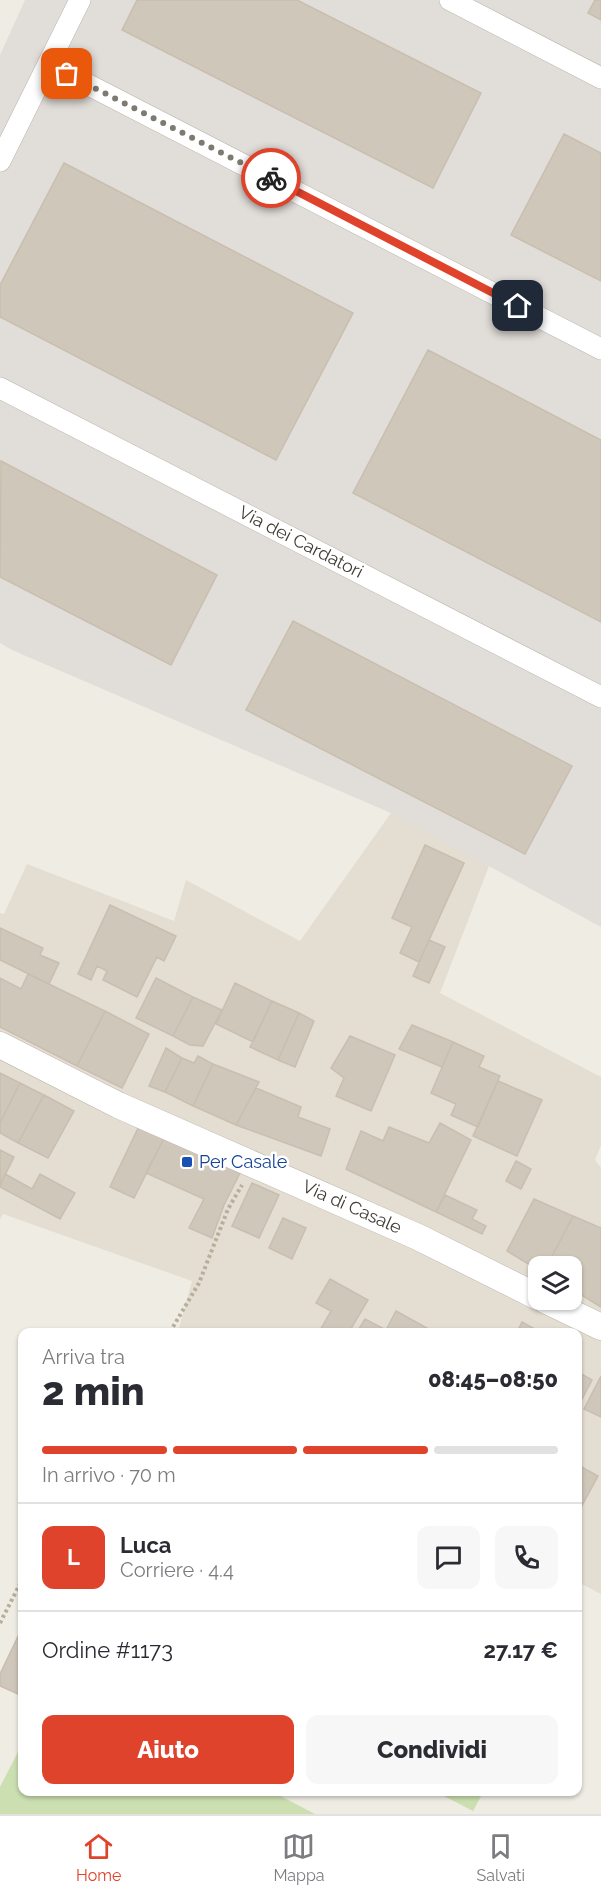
<!DOCTYPE html>
<html lang="it">
<meta charset="utf-8">
<style>
:root{--surface:#fff;--page:#f7f7f7;--text:#2b2b33;--muted:#7c7c81;--line:#e1e1e2;--accent:#df432b}
body{margin:0;font-family:Raleway,sans-serif;background:var(--page);color:var(--text);height:100vh;display:flex;flex-direction:column;font-size:22px;white-space:nowrap}
*{box-sizing:border-box;margin:0}
p{font-size:20px;color:var(--muted)}
.icon{flex:none;width:33px;height:33px;fill:none;stroke:currentColor;stroke-width:2;stroke-linecap:round;stroke-linejoin:round}
.map{position:relative;flex:1;overflow:hidden}
.side{position:absolute;left:18px;top:1328px;width:564px;height:468px;display:flex;flex-direction:column;background:var(--surface);border-radius:12px;box-shadow:0 2px 4px #0004}
.side>*{flex:none}
.buttons{position:absolute;left:528px;top:1256px;display:grid;gap:12px}
.buttons a{display:grid;place-items:center;width:54px;height:54px;border-radius:12px;background:var(--surface);box-shadow:0 2px 4px #0004;font-size:30px}
.pin{position:absolute;display:grid;place-items:center;width:51px;height:51px;color:#fff;margin:-26px;border-radius:12px;box-shadow:0 3px 9px #0006}
.courier{position:absolute;display:grid;place-items:center;width:60px;height:60px;margin:-30px;border:4px solid #df432b;border-radius:50%;background:#fff;color:#222;box-shadow:0 2px 8px #0007}
.overview em{font-style:normal;font-weight:800}
.overview div{display:flex;flex-direction:column-reverse}
.overview{display:flex;align-items:center;justify-content:space-between;height:102px;padding:0 24px}
h1{font-size:39px;font-weight:800;line-height:45px}
.bar{display:grid;grid-template-columns:repeat(4,1fr);gap:9px 6px;align-content:center;height:72px;padding:0 24px}
.bar i{height:8px;border-radius:4px;background:var(--line)}
.bar .active{background:var(--accent)}
.bar p{grid-column:span 4}
.line{display:flex;align-items:center;gap:15px;padding:0 24px;border-top:2px solid var(--line)}
.line div{flex:1}
.round{display:grid;place-items:center;flex:none;width:63px;height:63px;border-radius:12px;background:var(--page)}
.primary-button{display:flex;gap:12px;margin-top:auto;padding:12px 24px}
.primary-button a{flex:1;height:69px;border-radius:12px;background:var(--accent);color:#fff;font-size:24px;font-weight:800;line-height:69px;text-align:center}
.primary-button a+a{background:var(--page);color:var(--text)}
.menu{display:flex;justify-content:space-around;align-items:center;height:84px;border-top:2px solid var(--line);background:var(--surface);font-size:16px;color:var(--muted)}
.menu a{display:grid;justify-items:center;gap:3px}
.menu .active{color:var(--accent)}
.map>svg:first-child{display:block}
.residential{fill:#e3ddd2;fill-rule:evenodd}
.industrial{fill:#e1ddd9}
.green{fill:#cbdfb1}
.building{fill:#cfc7ba;stroke:#c9beaf;stroke-width:1.5}
.lines{fill:none;stroke-linecap:round;stroke-linejoin:round}
.minor-casing{stroke:#bcb6ab;stroke-width:22}
.tertiary-casing{stroke:#bcb6ab;stroke-width:27}
.path{stroke:#b9ae9b;stroke-width:4;stroke-dasharray:3 3;stroke-linecap:butt}
.minor{stroke:#fff;stroke-width:21}
.tertiary{stroke:#fff;stroke-width:26}
.done{stroke:#7d7a72;stroke-width:6;stroke-dasharray:0 10.8}
.route{stroke:#df432b;stroke-width:8}
.transit-dot{fill:#1a4fb4;stroke:#fff;stroke-width:2}
.labels{text-anchor:middle;stroke-width:5;stroke-linejoin:round;paint-order:stroke}
.street-label{font-size:18px;fill:#403c34;stroke:#fff}
.transit-label{font-size:18px;fill:#164399;stroke:#fff;text-anchor:start}
</style>
<div class="map">
<svg width="601" height="1814" viewBox="0 0 601 1814">
<rect width="100%" height="100%" fill="#efece4"/>
<path class="residential" d="M 391,813 L 489,866 L 440,993 L 601,1077 L 601,1145 L 595,1160 L 601,1168 L 601,1594 L 578,1582 L 578,1332 L 178,1332 L 192,1281 L 3,1214 L 0,1219 L 0,913 L 4,914 L 27,864 L 174,921 L 186,880 L 300,941 ZM 538,1266 L 572,1266 L 572,1299 L 538,1299 Z"/>
<path class="industrial" d="M 25,0 L 601,0 L 601,927 L 391,813 L 12,650 L 0,643 L 0,55 Z"/>
<path class="green" d="M 22,1744 L 22,1791 L 271,1791 L 315,1814 L 0,1814 L 0,1787 Z
M 434,1791 L 484,1791 L 473,1811 Z"/>
<path class="building" d="M 137,0 L 297,0 L 481,93 L 433,188 L 122,30 Z
M 595,0 L 601,0 L 601,20 L 588,13 Z
M 564,134 L 601,153 L 601,281 L 511,235 Z
M 64,163 L 353,313 L 276,460 L 0,317 L 0,285 Z
M 428,350 L 601,440 L 601,622 L 353,493 Z
M 1,461 L 217,575 L 171,665 L 0,577 Z
M 293,621 L 572,766 L 525,854 L 246,710 Z
M 425,845 L 464,863 L 419,962 L 400,953 L 412,927 L 392,918 Z
M 110,905 L 176,936 L 164,961 L 157,957 L 137,997 L 103,980 L 107,971 L 97,966 L 91,980 L 78,974 Z
M 0,928 L 43,948 L 40,955 L 59,963 L 49,984 L 0,960 Z
M 429,940 L 445,947 L 429,983 L 413,976 Z
M 28,974 L 105,1011 L 77,1066 L 0,1027 L 0,978 L 21,989 Z
M 156,978 L 193,997 L 173,1036 L 136,1018 Z
M 235,983 L 272,1001 L 253,1042 L 216,1024 Z
M 193,997 L 222,1010 L 203,1046 L 190,1045 L 173,1036 Z
M 272,1001 L 299,1013 L 278,1060 L 250,1047 Z
M 105,1011 L 149,1034 L 122,1088 L 77,1066 Z
M 299,1013 L 314,1021 L 295,1067 L 278,1060 Z
M 412,1025 L 453,1042 L 442,1067 L 399,1049 Z
M 350,1036 L 395,1055 L 371,1111 L 336,1096 L 344,1078 L 331,1068 Z
M 453,1042 L 484,1056 L 479,1067 L 500,1076 L 478,1127 L 451,1115 L 456,1104 L 431,1093 Z
M 166,1048 L 182,1058 L 165,1092 L 149,1086 Z
M 198,1056 L 213,1064 L 193,1106 L 165,1092 L 182,1058 L 194,1063 Z
M 213,1064 L 259,1082 L 236,1125 L 193,1106 Z
M 0,1073 L 20,1083 L 0,1123 Z
M 498,1081 L 542,1100 L 517,1156 L 473,1136 Z
M 20,1083 L 44,1095 L 18,1143 L 0,1133 L 0,1123 Z
M 256,1088 L 301,1107 L 298,1117 L 330,1129 L 321,1156 L 236,1125 Z
M 44,1095 L 74,1111 L 48,1158 L 18,1143 Z
M 440,1123 L 471,1140 L 436,1212 L 346,1169 L 361,1131 L 383,1141 L 389,1127 L 429,1143 Z
M 139,1126 L 164,1138 L 134,1198 L 110,1187 Z
M 164,1138 L 240,1173 L 224,1205 L 212,1238 L 189,1228 L 204,1199 L 146,1173 Z
M 0,1150 L 14,1157 L 0,1185 Z
M 516,1161 L 531,1169 L 521,1189 L 506,1181 Z
M 5,1174 L 32,1189 L 40,1174 L 75,1193 L 60,1219 L 0,1187 Z
M 252,1183 L 279,1195 L 259,1238 L 232,1226 Z
M 445,1195 L 477,1210 L 472,1219 L 486,1226 L 482,1234 L 436,1212 Z
M 534,1199 L 573,1216 L 547,1266 L 538,1266 L 538,1270 L 507,1251 Z
M 573,1216 L 601,1228 L 601,1307 L 572,1289 L 572,1266 L 547,1266 Z
M 283,1218 L 306,1228 L 292,1259 L 269,1248 Z
M 330,1279 L 368,1300 L 349,1332 L 319,1332 L 331,1311 L 316,1303 Z
M 396,1311 L 434,1332 L 357,1332 L 365,1319 L 386,1330 Z
M 522,1322 L 540,1332 L 517,1332 Z
M 578,1372 L 592,1380 L 578,1407 Z
M 601,1376 L 601,1417 L 584,1409 Z
M 578,1465 L 598,1476 L 578,1513 Z
M 22,1628 L 22,1686 L 18,1694 L 0,1686 L 0,1674 Z"/>
<g class="lines">
<defs>
<path id="minor" d="M 450,0 L 601,78
M 48,64 L 601,349
M 0,161 L 80,0
M 0,388 L 601,697"/>
<path id="tertiary" d="M 0,1045 L 118,1105 L 418,1237 L 538,1297
M 543,1299 L 601,1327"/>
</defs>
<use href="#minor" class="minor-casing"/>
<use href="#tertiary" class="tertiary-casing"/>
<path class="path" d="M 170,1332 L 199,1283 L 228,1209 L 242,1185
M 0,1623 L 22,1580"/>
<use href="#minor" class="minor"/>
<use href="#tertiary" class="tertiary"/>
</g>
<g class="lines">
<path class="done" d="M 67,74 L 271,178"/>
<path class="route" d="M 271,178 L 518,306"/>
</g>
<rect class="transit-dot" x="181" y="1156" width="12" height="12" rx="3"/>
<g class="labels">
<g class="street-label">
<text transform="translate(301 542) rotate(27)" y="6">Via dei Cardatori</text>
<text transform="translate(352 1207) rotate(24)" y="6">Via di Casale</text>
</g>
<g class="transit-label">
<text x="199" y="1168">Per Casale</text>
</g>
</g>
</svg>
<div class="buttons">
<a><svg class="icon" aria-label="layers" viewBox="0 0 24 24"><path d="M12 4l9 5-9 5-9-5zM3 14l9 5 9-5"/></svg></a>
</div>
<div class="pin" style="left:67px;top:74px;background:#ea580c"><svg class="icon" aria-label="bag" viewBox="0 0 24 24"><path d="M5 8h14l-1 12H6zM9 8a3 3 0 0 1 6 0"/></svg></div>
<div class="pin" style="left:518px;top:306px;background:#1f2937"><svg class="icon" aria-label="home" viewBox="0 0 24 24"><path d="M3 11l9-7 9 7M6 9v11h12V9"/></svg></div>
<div class="courier" style="left:271px;top:178px"><svg class="icon" aria-label="bike" viewBox="0 0 24 24"><circle cx="6" cy="16" r="4"/><circle cx="18" cy="16" r="4"/><path d="M6 16l4-8h5l3 8M10 8l3 8H6M13 5h3"/></svg></div>
<section class="side">
<div class="overview"><div><h1>2 min</h1><p>Arriva tra</p></div><em>08:45–08:50</em></div>
<div class="bar"><i class="active"></i><i class="active"></i><i class="active"></i><i></i><p>In arrivo · 70 m</p></div>
<div class="line" style="height:108px"><b class="round" style="background:var(--accent);color:#fff">L</b><div><b>Luca</b><p>Corriere · 4.4</p></div><a class="round"><svg class="icon" aria-label="chat" viewBox="0 0 24 24"><path d="M4 5h16v11H9l-5 4z"/></svg></a><a class="round"><svg class="icon" aria-label="phone" viewBox="0 0 24 24"><path d="M5 4h4l2 5-3 2q2 4 5 5l2-3 5 2v4C11 20 4 13 5 4z"/></svg></a></div>
<div class="line" style="height:78px"><div>Ordine #1173</div><b>27.17 €</b></div>
<div class="primary-button"><a>Aiuto</a><a>Condividi</a></div>
</section>
</div>
<nav class="menu">
<a class="active"><svg class="icon" aria-label="home" viewBox="0 0 24 24"><path d="M3 11l9-7 9 7M6 9v11h12V9"/></svg>Home</a>
<a><svg class="icon" aria-label="map" viewBox="0 0 24 24"><path d="M3 6l6-2 6 2 6-2v14l-6 2-6-2-6 2zM9 4v14M15 6v14"/></svg>Mappa</a>
<a><svg class="icon" aria-label="saved" viewBox="0 0 24 24"><path d="M7 4h10v16l-5-4-5 4z"/></svg>Salvati</a>
</nav>
